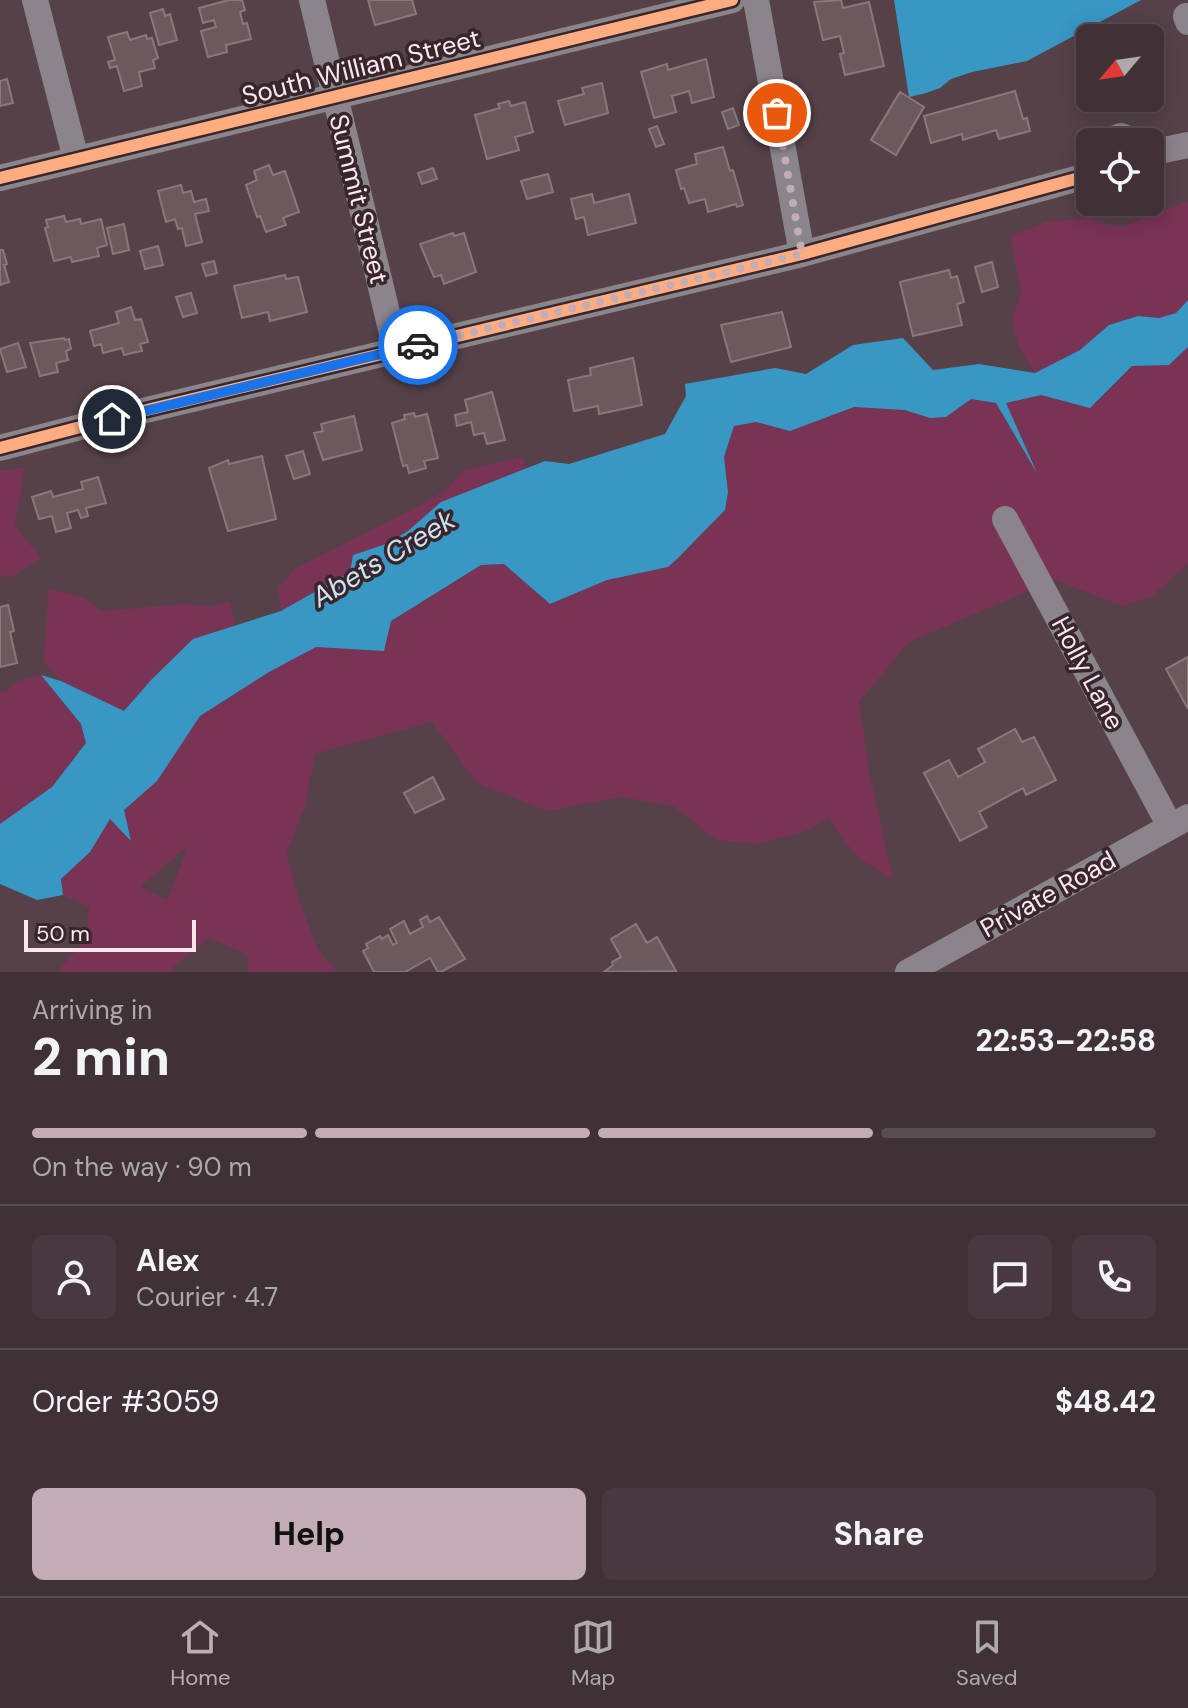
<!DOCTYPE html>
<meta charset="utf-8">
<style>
:root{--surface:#403137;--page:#47393f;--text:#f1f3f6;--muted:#aea9ad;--line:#594c52;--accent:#c3acb5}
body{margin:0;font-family:"DM Sans",sans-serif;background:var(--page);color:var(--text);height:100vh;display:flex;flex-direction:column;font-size:30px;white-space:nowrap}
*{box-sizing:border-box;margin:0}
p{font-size:26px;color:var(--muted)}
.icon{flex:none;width:44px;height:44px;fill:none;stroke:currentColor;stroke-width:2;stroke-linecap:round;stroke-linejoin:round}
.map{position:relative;height:972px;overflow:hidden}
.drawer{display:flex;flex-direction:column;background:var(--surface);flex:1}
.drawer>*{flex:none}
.needle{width:52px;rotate:241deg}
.fabs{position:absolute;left:1076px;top:24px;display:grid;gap:16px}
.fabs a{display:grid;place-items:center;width:88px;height:88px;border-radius:12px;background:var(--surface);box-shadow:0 4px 20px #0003,0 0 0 2px var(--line);font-size:40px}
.scale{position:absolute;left:24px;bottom:20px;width:172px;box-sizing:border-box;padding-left:8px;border:4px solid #fee6ef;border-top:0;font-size:22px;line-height:28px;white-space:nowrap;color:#fee6ef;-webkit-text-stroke:6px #38262d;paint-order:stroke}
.pin{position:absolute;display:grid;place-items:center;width:68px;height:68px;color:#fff;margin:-34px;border:4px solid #fff;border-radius:50%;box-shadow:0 2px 8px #0007}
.courier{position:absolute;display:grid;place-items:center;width:80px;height:80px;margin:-40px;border:6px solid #1a73e8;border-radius:50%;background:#fff;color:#222;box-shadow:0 2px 10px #0007}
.summary em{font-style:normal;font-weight:800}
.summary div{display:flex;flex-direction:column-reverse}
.summary{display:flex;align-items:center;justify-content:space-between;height:136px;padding:0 32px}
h1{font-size:52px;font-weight:800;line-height:60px}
.bar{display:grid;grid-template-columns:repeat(4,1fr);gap:12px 8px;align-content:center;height:96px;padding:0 32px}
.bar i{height:10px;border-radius:6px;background:var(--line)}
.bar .current{background:var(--accent)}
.bar p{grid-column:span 4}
.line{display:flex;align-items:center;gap:20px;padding:0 32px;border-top:2px solid var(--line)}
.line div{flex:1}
.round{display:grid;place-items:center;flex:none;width:84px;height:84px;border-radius:12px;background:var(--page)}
.cta{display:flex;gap:16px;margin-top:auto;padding:16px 32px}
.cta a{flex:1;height:92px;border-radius:12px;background:var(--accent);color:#111;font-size:32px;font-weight:800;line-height:92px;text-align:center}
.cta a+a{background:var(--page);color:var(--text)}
.menu{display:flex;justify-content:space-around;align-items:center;height:112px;border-top:2px solid var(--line);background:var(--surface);font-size:22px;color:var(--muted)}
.menu a{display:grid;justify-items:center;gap:4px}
.menu .current{color:var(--accent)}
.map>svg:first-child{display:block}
.green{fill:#793355;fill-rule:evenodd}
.water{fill:#3997c4}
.building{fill:#6b595e;stroke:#8a777c;stroke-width:2}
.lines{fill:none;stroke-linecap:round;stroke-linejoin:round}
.minor{stroke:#89858b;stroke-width:26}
.cycleway-casing{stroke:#38262d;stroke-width:17}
.cycleway{stroke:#ffac80;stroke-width:12}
.done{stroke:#c3acb5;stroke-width:8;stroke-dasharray:0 14.4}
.route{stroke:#1a73e8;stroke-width:10}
.labels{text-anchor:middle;stroke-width:7;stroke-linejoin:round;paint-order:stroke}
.street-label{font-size:26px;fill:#fee6ef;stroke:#38262d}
.water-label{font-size:28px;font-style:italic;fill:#cde4f0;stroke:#38262d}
</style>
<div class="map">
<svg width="1188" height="972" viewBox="0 0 1188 972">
<rect width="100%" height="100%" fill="#564149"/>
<path class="green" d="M 1188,201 L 1188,300 L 1176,313 L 1159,318 L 1138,316 L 1109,325 L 1080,350 L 1035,373 L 1019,348 L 1012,321 L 1021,292 L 1010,236 L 1046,222 L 1087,218 L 1121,227 Z
M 1188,347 L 1188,564 L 1150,598 L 1122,606 L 1055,580 L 909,642 L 859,702 L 870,775 L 893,880 L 857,857 L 828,818 L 804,832 L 755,844 L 717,840 L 673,806 L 621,797 L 547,811 L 477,783 L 432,722 L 315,754 L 305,807 L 286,853 L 299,900 L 318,949 L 338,972 L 248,972 L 248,955 L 209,938 L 172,968 L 176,972 L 57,972 L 87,938 L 89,907 L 63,895 L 61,879 L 90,852 L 110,818 L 130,840 L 124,810 L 157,781 L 200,716 L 269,672 L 315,646 L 383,650 L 391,621 L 481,565 L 504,564 L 550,604 L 607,580 L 668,567 L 692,540 L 728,492 L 724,457 L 734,426 L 756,422 L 790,431 L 854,407 L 905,410 L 930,418 L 957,410 L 971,399 L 996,403 L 1032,464 L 1005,403 L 1041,395 L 1090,408 L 1132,366 L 1169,365 ZM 188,846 L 167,900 L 141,887 L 141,886 Z
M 524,457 L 526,468 L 441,502 L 408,531 L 386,544 L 353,555 L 350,572 L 281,611 L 278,588 L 295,569 L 428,501 L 448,488 L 464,470 Z
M 25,467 L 15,526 L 41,558 L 12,577 L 0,576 L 0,471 Z
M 49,589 L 84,597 L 102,611 L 184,604 L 215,606 L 230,601 L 235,626 L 193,640 L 151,680 L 124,711 L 61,681 L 43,662 Z
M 41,675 L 81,724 L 86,743 L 52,787 L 0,824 L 0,692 L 7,690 L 15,682 Z"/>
<path class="water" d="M 894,0 L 1141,0 L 1027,61 L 972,72 L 951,79 L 940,88 L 926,93 L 909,97 Z
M 1188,300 L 1188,347 L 1169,365 L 1132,366 L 1090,408 L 1041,395 L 1006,403 L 1037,473 L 996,403 L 971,399 L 946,417 L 930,418 L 905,410 L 854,407 L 790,431 L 756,422 L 734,426 L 724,457 L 728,492 L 725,510 L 677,559 L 668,567 L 607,580 L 550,604 L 504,564 L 481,565 L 391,621 L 384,651 L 316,647 L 269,672 L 200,716 L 157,781 L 124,810 L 131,841 L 110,819 L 90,852 L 61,879 L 63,895 L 37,900 L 0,884 L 0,824 L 52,787 L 86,743 L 81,724 L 41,675 L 61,681 L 124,711 L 151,680 L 193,639 L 281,611 L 350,572 L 353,555 L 386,544 L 408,531 L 441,502 L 545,461 L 569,464 L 665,434 L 686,396 L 685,384 L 775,368 L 806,374 L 853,345 L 903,338 L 933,370 L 979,364 L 1035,373 L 1080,350 L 1109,325 L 1138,316 L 1159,318 L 1176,313 Z"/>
<path class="building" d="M 229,0 L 242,0 L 245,10 L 240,12 L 243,24 L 247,23 L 251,39 L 226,45 L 227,52 L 208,57 L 201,31 L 216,27 L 214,20 L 203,23 L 199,8 Z
M 368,0 L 412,0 L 416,14 L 375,25 Z
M 841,0 L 843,8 L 869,2 L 884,66 L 845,75 L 840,54 L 844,53 L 840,36 L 823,40 L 814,2 Z
M 163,9 L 165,16 L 170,14 L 177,40 L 159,45 L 150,13 Z
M 127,32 L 130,40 L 146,35 L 147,39 L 152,38 L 158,58 L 153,60 L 155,68 L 139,72 L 142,86 L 124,91 L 117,66 L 110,68 L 108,62 L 115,60 L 108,37 Z
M 706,59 L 714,97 L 692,103 L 689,91 L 672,96 L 676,112 L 654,118 L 641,72 L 667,64 L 668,70 Z
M 7,79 L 13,103 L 0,106 L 0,81 Z
M 602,83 L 608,113 L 565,125 L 558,101 L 584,94 L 582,88 Z
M 1015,91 L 1023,119 L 1027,118 L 1030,131 L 999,139 L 996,130 L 963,140 L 962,134 L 931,143 L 924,116 Z
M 900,92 L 924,107 L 896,155 L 871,140 Z
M 509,101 L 511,106 L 525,102 L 533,132 L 515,137 L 519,150 L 487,159 L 475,115 L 500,108 L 498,104 Z
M 733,108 L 739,125 L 728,129 L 722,112 Z
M 657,126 L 664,144 L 656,147 L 649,129 Z
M 723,147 L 730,171 L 733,170 L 743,205 L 737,207 L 736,204 L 708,212 L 705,199 L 689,203 L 684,188 L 681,189 L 676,170 L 697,164 L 695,154 Z
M 269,165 L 273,175 L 285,171 L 299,212 L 283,218 L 286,225 L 266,232 L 260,216 L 257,217 L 246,185 L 257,180 L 254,171 Z
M 433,168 L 437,179 L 422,184 L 418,173 Z
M 548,174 L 553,192 L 527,199 L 521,181 Z
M 181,185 L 183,193 L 191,191 L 194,202 L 206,199 L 209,211 L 195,214 L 202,242 L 186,246 L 182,228 L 178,229 L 175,219 L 166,222 L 158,191 Z
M 592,194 L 594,203 L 629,194 L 636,223 L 588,235 L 584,217 L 576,219 L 571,199 Z
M 64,216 L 66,222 L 80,219 L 81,224 L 101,219 L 107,245 L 97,248 L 99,256 L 72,262 L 71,257 L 54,261 L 45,228 L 48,227 L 46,220 Z
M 124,224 L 129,250 L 113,254 L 107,228 Z
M 453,233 L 454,236 L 464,233 L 476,272 L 444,284 L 441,275 L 434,277 L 420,244 Z
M 158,246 L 163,265 L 145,269 L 140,251 Z
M 0,250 L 3,250 L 7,264 L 4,265 L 9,282 L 0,285 Z
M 214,261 L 217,273 L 206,276 L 202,264 Z
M 992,262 L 998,287 L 982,292 L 975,267 Z
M 949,270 L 951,278 L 957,276 L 964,302 L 957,304 L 962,325 L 913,336 L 900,282 Z
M 285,275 L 286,279 L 298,277 L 307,312 L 270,321 L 268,312 L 242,318 L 234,286 Z
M 191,293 L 197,313 L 183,317 L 176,297 Z
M 131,307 L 135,320 L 141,319 L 148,342 L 140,344 L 142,351 L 132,353 L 124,355 L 122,348 L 103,353 L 101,344 L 94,346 L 90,331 L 119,323 L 116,312 Z
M 782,312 L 791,347 L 731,362 L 721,325 Z
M 64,338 L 65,340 L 69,339 L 71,349 L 66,351 L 68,360 L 56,363 L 58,372 L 40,376 L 30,343 Z
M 18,343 L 26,367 L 7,372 L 0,349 Z
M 633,358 L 642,405 L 599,414 L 598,406 L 574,411 L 568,380 L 591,375 L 590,368 Z
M 492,392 L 505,440 L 487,444 L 484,433 L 474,435 L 471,422 L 457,426 L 455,415 L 468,412 L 465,400 Z
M 414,413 L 415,417 L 427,414 L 438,458 L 424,461 L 426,468 L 409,473 L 407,465 L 403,466 L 392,423 L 405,419 L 404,415 Z
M 354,416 L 362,450 L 323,460 L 314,433 L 323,431 L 321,424 Z
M 303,451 L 310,474 L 294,479 L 286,456 Z
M 262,456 L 276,519 L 228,531 L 209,468 L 228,460 L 229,464 Z
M 98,477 L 106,503 L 86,508 L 88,516 L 81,518 L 78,510 L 67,513 L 71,528 L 56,532 L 52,516 L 39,519 L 32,497 L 51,491 L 53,497 L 83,489 L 81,482 Z
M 8,605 L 14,631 L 10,632 L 17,663 L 0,667 L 0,607 Z
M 1188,657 L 1188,709 L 1166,669 Z
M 1015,729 L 1022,742 L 1034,737 L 1056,780 L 1026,795 L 1023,788 L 979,812 L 987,827 L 960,841 L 924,773 L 949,760 L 958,777 L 985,762 L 978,749 Z
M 433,777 L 444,799 L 415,813 L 404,793 Z
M 427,916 L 430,922 L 439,917 L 465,959 L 441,972 L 438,972 L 430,958 L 405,972 L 374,972 L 363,951 L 368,948 L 366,944 L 380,936 L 382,939 L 388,935 L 393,945 L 397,943 L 390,929 L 404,921 L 410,934 L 423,927 L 420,920 Z
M 636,924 L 647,943 L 657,937 L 676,971 L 604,972 L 613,965 L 612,962 L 621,957 L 611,939 Z"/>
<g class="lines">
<path class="minor" d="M 35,0 L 76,159
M 312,0 L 396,350
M 756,0 L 802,254
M 1186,16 L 1188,22
M 1105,142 L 1121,136 L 1135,142
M 1150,153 L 1188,145
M 0,178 L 732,0
M 0,448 L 138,412 L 802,254 L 1090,175
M 1005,519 L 1170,826
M 908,972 L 1188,817"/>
<defs>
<path id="cycleway" d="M 0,178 L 732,0
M 0,448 L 138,412 L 802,254 L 1090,175"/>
</defs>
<use href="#cycleway" class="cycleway-casing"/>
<use href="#cycleway" class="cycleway"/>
</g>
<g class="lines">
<path class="done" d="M 418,345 L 802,254 L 777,113"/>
<path class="route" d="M 112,419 L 418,345"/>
</g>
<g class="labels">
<g class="street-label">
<text transform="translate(361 67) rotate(-14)" y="9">South William Street</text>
<text transform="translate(359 199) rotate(76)" y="9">Summit Street</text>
<text transform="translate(1088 673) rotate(62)" y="9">Holly Lane</text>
<text transform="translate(1048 894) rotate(-29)" y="9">Private Road</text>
</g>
<g class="water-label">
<text transform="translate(383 558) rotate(-31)" y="10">Abets Creek</text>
</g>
</g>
</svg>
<div class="fabs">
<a><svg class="needle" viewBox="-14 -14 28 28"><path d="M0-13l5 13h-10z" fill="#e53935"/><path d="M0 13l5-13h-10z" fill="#aea9ad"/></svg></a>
<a><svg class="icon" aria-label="locate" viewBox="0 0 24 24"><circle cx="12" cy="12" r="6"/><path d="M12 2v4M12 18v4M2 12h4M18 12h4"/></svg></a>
</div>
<div class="scale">50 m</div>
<div class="pin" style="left:777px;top:113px;background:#ea580c"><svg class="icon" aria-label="bag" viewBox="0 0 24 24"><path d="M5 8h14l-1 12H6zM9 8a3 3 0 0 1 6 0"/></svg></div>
<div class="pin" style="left:112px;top:419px;background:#1f2937"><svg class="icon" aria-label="home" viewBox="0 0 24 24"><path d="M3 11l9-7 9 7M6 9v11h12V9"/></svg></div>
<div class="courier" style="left:418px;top:345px"><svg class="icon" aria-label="car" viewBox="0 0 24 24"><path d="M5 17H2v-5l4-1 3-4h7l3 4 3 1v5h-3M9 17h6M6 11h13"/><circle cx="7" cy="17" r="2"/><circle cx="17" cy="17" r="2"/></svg></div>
</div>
<section class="drawer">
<div class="summary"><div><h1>2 min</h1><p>Arriving in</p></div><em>22:53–22:58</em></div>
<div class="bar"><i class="current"></i><i class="current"></i><i class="current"></i><i></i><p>On the way · 90 m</p></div>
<div class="line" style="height:144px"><a class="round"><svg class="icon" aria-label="person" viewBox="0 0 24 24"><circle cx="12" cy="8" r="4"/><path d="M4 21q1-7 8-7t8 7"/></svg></a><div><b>Alex</b><p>Courier · 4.7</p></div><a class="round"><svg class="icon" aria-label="chat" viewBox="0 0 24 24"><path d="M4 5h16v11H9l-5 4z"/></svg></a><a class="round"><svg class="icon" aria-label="phone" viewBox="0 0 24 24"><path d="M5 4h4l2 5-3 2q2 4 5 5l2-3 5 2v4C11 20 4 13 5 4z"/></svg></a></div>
<div class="line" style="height:104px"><div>Order #3059</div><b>$48.42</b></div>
<div class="cta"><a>Help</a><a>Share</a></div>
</section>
<nav class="menu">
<a class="current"><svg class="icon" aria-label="home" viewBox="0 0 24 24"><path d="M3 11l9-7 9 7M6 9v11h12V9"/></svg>Home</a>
<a><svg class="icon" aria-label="map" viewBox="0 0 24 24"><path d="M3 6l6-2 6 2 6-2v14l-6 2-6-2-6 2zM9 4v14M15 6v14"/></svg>Map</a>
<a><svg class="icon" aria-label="saved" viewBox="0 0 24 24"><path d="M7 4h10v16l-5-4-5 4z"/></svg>Saved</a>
</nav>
